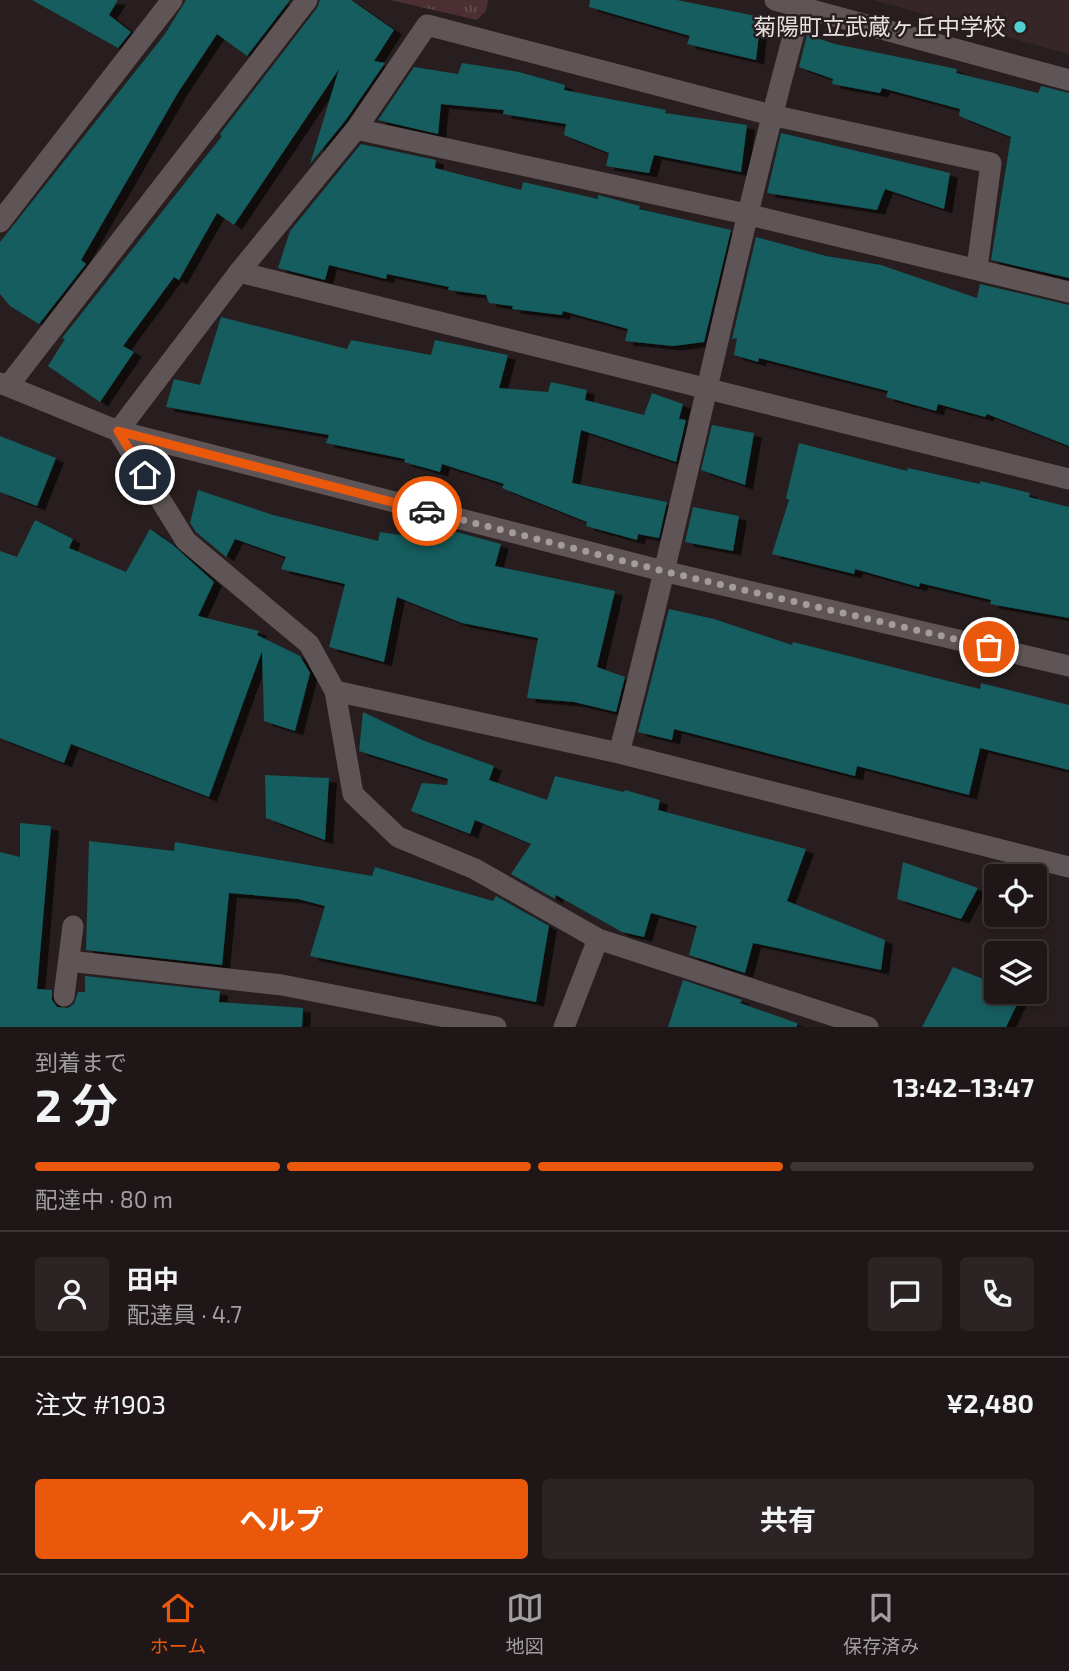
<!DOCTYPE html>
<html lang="ja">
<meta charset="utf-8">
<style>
:root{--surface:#1e1617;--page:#2b2324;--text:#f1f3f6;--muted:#a19fa1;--line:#3c3536;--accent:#ea580c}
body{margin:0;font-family:"Exo 2","Noto Sans JP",sans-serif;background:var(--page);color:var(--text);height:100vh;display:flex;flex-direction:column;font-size:26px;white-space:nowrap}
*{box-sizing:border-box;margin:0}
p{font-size:23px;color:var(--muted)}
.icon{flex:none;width:38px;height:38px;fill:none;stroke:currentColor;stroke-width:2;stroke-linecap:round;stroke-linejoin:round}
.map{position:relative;height:1027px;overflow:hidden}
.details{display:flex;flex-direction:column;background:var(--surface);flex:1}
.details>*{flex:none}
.tools{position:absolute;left:984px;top:864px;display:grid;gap:14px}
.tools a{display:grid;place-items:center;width:63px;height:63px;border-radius:7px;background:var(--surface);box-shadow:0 4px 10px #0003,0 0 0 2px var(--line);font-size:35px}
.pin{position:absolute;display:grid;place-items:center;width:60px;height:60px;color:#fff;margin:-30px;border:4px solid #fff;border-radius:50%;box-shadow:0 2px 7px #0007}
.courier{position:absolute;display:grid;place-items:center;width:70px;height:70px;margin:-35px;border:5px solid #ea580c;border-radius:50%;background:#fff;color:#222;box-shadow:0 2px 9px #0007}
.headline em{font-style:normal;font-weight:700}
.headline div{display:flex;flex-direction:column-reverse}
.headline{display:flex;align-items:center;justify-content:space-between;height:119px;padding:0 35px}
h1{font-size:46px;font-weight:700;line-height:52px}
.bar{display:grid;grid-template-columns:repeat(4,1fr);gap:10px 7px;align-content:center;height:84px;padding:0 35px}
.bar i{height:9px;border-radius:5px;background:var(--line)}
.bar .on{background:var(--accent)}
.bar p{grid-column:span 4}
.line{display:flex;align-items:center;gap:18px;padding:0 35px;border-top:2px solid var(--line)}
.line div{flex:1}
.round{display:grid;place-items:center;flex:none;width:74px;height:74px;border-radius:7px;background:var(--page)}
.primary-button{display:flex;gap:14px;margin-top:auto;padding:14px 35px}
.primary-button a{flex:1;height:80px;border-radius:7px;background:var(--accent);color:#fff;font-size:28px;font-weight:700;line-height:80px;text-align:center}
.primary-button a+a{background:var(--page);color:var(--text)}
.tab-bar{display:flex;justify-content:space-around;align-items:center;height:98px;border-top:2px solid var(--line);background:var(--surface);font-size:19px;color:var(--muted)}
.tab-bar a{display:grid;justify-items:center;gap:4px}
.tab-bar .on{color:var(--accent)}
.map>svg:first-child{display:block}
.built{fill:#362628}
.grass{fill:url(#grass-tufts)}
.building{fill:#135d5e;filter:url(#shadow)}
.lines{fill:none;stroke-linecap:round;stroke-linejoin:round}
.minor{stroke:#605556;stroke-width:21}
.done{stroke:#a49c9c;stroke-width:7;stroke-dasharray:0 12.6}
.route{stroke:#ea580c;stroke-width:9}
.poi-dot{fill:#52cdd0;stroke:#281e1f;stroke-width:2.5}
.labels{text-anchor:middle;stroke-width:5;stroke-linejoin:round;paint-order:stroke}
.poi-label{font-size:23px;fill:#e6e0e0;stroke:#281e1f;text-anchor:end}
</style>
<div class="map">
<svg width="1069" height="1027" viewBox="0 0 1069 1027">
<defs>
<pattern id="grass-tufts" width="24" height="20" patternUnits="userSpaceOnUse" patternTransform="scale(1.75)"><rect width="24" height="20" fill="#4c2f32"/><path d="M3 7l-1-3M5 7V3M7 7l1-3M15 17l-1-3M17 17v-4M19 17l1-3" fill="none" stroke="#664d4f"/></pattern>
<filter id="shadow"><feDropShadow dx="8" dy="4.5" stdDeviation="0" flood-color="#0009"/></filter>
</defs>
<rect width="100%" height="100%" fill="#281e1f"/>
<path class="built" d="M 873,0 L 1069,0 L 1069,54 Z"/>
<path class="grass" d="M 390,0 L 488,0 L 486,11 L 477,20 Z"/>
<path class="building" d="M 32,0 L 118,0 L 109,15 L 131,32 L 118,48 Z
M 186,0 L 290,0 L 247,56 L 217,34 L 179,91 L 81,260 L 86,264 L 39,324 L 10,306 L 0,294 L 0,242 L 165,34 Z
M 320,0 L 351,0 L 394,30 L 374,61 L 385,63 L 345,121 L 310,164 L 339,69 L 234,225 L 217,213 L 179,280 L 174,277 L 123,346 L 134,352 L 100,402 L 48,366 L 65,339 L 62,338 L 222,136 L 220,134 L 317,8 Z
M 590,0 L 677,0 L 761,17 L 756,60 L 687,44 L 690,36 L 589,7 Z
M 807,35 L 835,44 L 957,69 L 956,73 L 1038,93 L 1041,86 L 1069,93 L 1069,278 L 991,260 L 1011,137 L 959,116 L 960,109 L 882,88 L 880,93 L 832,84 L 833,79 L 799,67 Z
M 462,63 L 519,72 L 565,85 L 564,90 L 666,110 L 665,113 L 747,125 L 741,172 L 654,155 L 649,173 L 606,166 L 609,153 L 564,135 L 566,124 L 503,114 L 504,110 L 441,104 L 438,134 L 378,120 L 414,67 L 458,74 Z
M 781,133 L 950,173 L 944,209 L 885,189 L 877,210 L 767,193 Z
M 361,144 L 436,160 L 435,168 L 521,190 L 523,182 L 598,199 L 598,195 L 640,206 L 639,209 L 731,230 L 704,342 L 673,346 L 625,341 L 628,329 L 563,311 L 562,315 L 512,309 L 513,306 L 489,303 L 486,295 L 448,290 L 449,287 L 387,274 L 386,279 L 329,265 L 325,280 L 278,268 L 290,231 Z
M 756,237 L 826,256 L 881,265 L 977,298 L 980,284 L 1069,305 L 1069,446 L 987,414 L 985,417 L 938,404 L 936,411 L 886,397 L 888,391 L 759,358 L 758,362 L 734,355 L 737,338 L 732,339 Z
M 221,317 L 347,349 L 351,340 L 431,355 L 435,340 L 508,355 L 499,388 L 548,392 L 551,382 L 587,390 L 585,400 L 644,415 L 652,393 L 683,404 L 679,419 L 686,420 L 676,462 L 581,430 L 572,483 L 667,502 L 659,538 L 638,534 L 637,540 L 586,526 L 587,522 L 502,488 L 504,484 L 442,464 L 440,472 L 404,462 L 405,459 L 326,443 L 329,435 L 166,407 L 174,379 L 200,385 Z
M 712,425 L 754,433 L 745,485 L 701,470 Z
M 0,436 L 56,458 L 37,506 L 0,492 Z
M 799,443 L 907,471 L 908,468 L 980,484 L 980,481 L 1030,493 L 1029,497 L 1069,507 L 1069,618 L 990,604 L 991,600 L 920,583 L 919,587 L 855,569 L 854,574 L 772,554 L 789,500 L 786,498 Z
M 198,490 L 273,515 L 378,541 L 380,532 L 427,539 L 431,525 L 501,544 L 495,566 L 615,591 L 597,667 L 625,677 L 616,712 L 574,702 L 527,698 L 538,638 L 462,623 L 397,597 L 384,662 L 329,647 L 345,584 L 281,569 L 286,557 L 235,539 L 226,557 L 196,532 L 190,523 Z
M 693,507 L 739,516 L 733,551 L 685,542 Z
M 35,520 L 73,539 L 69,548 L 126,572 L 150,529 L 173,545 L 214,582 L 198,616 L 259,631 L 257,635 L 300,656 L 310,673 L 295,731 L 264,721 L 262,651 L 209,797 L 71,744 L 64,763 L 0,738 L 0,551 L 17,557 Z
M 669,609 L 714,619 L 792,645 L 793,642 L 980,689 L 981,683 L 1069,705 L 1069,770 L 980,748 L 969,795 L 857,766 L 855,776 L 674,729 L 672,740 L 638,732 Z
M 363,712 L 422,740 L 494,766 L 489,780 L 547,800 L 555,776 L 624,792 L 625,790 L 660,800 L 658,810 L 806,849 L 787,901 L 885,940 L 881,970 L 753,943 L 745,973 L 689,955 L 697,926 L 651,913 L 644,937 L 622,932 L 556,895 L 555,899 L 511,874 L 531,844 L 475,820 L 470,834 L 411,811 L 422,783 L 447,785 L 448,779 L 359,751 Z
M 265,775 L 329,778 L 325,840 L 266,818 Z
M 20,823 L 51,826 L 37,989 L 52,990 L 52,1000 L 57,1007 L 68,1008 L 74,1004 L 78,992 L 85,992 L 85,976 L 220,991 L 219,1002 L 303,1008 L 302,1027 L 0,1027 L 0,852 L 20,857 Z
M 89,841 L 174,851 L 175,842 L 372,876 L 375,867 L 493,901 L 496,896 L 549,926 L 536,1002 L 310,956 L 325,906 L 298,899 L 229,893 L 222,965 L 86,950 Z
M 903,862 L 978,888 L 961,919 L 897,899 Z
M 953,967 L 996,984 L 996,992 L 1023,992 L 1006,1027 L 922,1027 Z
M 683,980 L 742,1000 L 740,1003 L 797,1023 L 797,1027 L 668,1027 Z"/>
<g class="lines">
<path class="minor" d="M 775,0 L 1069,80
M 356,129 L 746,214 L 1069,292
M 0,222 L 172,0
M 977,268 L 991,163 L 771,115 L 427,25 L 356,129 L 239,272 L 118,431 L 667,572 L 1069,666
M 239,272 L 1069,479
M 0,383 L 118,431 L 186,541 L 309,644 L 335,691 L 353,794 L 398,837 L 475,869 L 598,939 L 868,1027
M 8,386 L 307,0
M 335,691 L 619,753 L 1069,867
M 619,753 C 684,506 733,254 801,7
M 69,961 L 282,985 L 496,1027
M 64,996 L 73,926
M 564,1027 L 598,939"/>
</g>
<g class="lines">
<path class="done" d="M 427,511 L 667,572 L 989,647"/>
<path class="route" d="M 145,475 L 118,431 L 427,511"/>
</g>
<circle class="poi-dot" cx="1020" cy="27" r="7"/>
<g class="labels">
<g class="poi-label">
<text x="1006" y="35">菊陽町立武蔵ヶ丘中学校</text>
</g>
</g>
</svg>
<div class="tools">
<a><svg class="icon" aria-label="locate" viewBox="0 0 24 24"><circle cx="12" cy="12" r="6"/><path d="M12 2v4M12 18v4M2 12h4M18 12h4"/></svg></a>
<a><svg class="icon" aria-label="layers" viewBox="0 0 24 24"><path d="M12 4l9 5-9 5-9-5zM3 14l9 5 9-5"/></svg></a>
</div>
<div class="pin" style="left:989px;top:647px;background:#ea580c"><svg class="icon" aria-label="bag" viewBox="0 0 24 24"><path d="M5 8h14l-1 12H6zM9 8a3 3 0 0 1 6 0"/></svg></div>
<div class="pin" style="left:145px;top:475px;background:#1f2937"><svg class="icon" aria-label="home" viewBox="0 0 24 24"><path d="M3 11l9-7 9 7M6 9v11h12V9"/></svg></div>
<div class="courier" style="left:427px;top:511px"><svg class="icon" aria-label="car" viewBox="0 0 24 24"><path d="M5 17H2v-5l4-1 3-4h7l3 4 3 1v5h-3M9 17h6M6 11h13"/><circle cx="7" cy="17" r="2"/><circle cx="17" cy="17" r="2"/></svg></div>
</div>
<section class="details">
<div class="headline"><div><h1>2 分</h1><p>到着まで</p></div><em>13:42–13:47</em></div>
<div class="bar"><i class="on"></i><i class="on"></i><i class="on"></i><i></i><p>配達中 · 80 m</p></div>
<div class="line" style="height:126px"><a class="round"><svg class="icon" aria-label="person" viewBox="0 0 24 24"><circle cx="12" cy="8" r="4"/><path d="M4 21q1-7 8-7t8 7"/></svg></a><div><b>田中</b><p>配達員 · 4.7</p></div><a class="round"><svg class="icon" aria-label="chat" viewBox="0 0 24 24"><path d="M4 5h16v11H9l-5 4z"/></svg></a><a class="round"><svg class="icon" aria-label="phone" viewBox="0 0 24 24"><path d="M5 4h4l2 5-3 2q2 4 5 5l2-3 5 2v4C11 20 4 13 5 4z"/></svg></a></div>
<div class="line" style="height:91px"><div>注文 #1903</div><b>¥2,480</b></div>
<div class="primary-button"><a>ヘルプ</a><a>共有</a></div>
</section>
<nav class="tab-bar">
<a class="on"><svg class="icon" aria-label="home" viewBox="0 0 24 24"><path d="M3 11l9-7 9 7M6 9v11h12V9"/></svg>ホーム</a>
<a><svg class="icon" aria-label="map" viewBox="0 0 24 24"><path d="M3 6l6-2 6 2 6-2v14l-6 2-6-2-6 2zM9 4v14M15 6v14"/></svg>地図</a>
<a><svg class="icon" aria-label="saved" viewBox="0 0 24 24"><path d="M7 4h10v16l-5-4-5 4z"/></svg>保存済み</a>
</nav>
